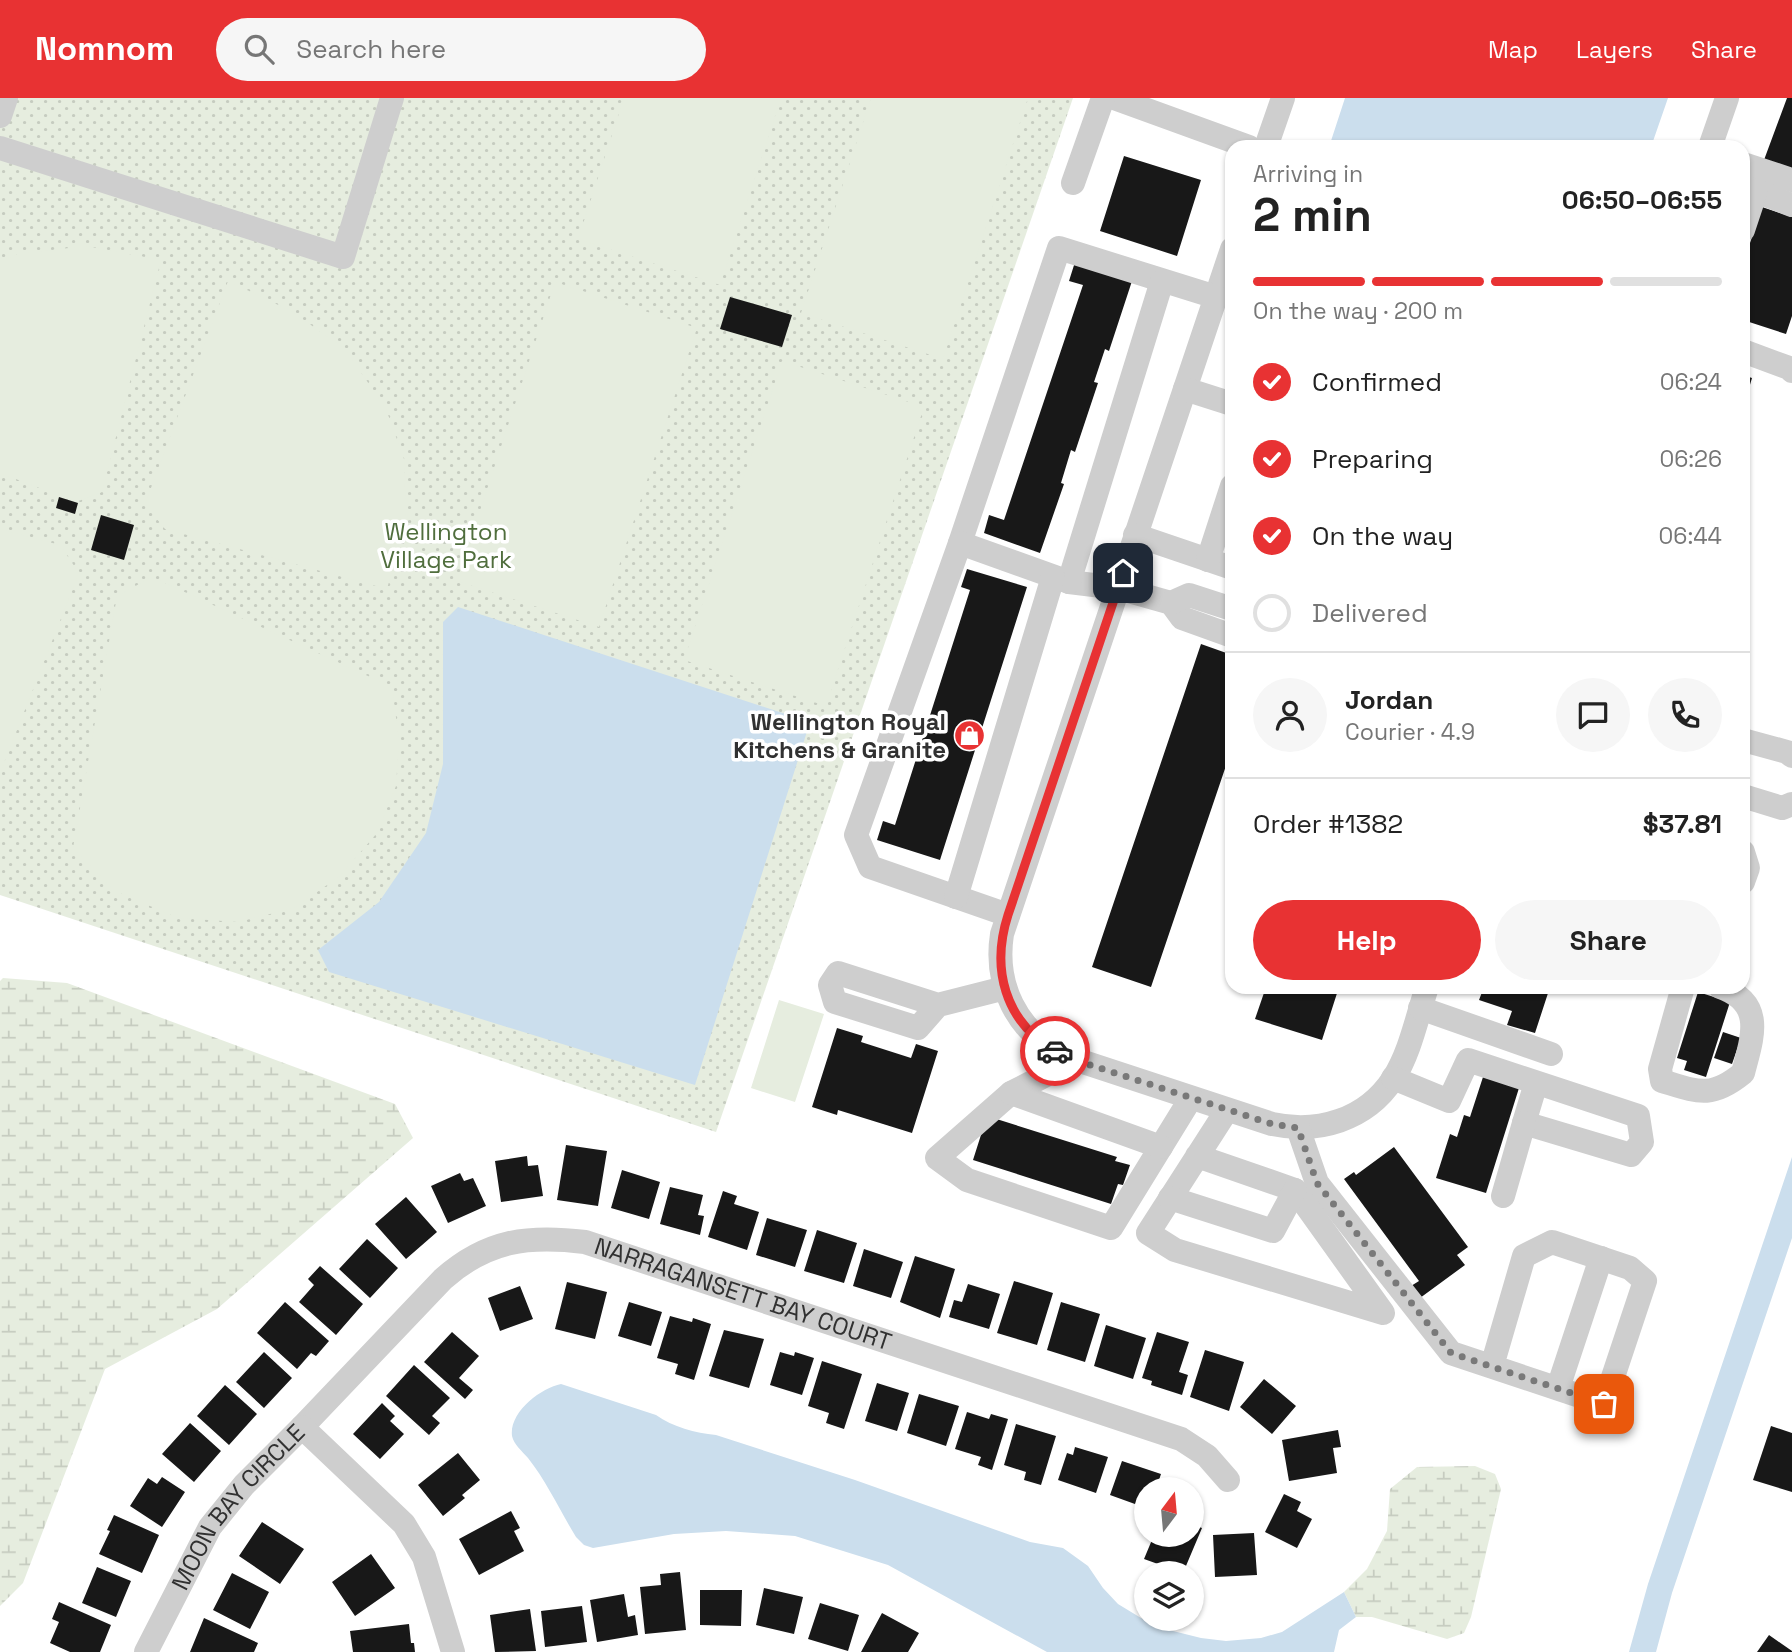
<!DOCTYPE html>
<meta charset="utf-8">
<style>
:root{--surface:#fff;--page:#f6f6f6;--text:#222;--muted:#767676;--line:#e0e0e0;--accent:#e83233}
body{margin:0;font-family:"Space Grotesk",sans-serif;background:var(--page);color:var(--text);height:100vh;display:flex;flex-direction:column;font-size:26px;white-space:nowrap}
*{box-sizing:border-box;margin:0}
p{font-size:23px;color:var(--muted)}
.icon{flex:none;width:38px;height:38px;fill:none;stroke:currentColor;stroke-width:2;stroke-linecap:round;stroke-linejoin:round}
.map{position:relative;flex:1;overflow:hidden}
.sheet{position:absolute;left:1225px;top:42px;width:525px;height:854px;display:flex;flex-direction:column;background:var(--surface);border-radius:21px;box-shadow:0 2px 5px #0004}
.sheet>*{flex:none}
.needle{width:46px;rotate:16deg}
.buttons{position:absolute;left:1134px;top:1379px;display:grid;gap:14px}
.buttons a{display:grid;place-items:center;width:70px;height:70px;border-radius:50%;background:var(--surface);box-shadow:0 2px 5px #0004;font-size:35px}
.pin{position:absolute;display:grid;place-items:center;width:60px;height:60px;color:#fff;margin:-30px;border-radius:14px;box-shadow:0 4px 10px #0006}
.courier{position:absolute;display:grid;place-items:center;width:70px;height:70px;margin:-35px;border:5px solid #e83233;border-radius:50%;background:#fff;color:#222;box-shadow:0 2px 9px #0007}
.head em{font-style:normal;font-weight:700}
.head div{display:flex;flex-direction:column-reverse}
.head{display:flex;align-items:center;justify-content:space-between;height:119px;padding:0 28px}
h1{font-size:46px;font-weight:700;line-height:52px}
.bar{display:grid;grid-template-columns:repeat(4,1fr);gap:10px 7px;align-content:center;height:84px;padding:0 28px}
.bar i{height:9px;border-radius:5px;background:var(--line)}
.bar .active{background:var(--accent)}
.bar p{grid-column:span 4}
.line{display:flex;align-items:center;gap:18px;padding:0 28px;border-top:2px solid var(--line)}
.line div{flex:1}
.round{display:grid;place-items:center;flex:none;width:74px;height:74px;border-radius:37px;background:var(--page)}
ol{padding:0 28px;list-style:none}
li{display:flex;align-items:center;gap:21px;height:77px}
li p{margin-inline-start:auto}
li .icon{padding:7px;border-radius:50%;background:var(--accent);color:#fff;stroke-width:4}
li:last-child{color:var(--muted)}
li i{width:38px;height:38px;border:4px solid var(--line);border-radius:50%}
.primary-button{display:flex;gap:14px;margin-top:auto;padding:14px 28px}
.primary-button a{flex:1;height:80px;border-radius:42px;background:var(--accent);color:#fff;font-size:28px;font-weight:700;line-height:80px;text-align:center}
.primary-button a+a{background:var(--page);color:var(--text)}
header{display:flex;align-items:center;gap:42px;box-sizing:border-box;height:98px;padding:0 35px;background:var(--accent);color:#fff}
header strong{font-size:33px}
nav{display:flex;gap:38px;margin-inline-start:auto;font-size:24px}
.search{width:490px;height:63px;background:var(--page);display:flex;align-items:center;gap:18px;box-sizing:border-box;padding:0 24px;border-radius:38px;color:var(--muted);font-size:26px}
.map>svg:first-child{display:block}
.wetland{fill:url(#wetland-marsh)}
.park{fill:url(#park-dots)}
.pitch{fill:#e6eddf}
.water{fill:#cbdeed}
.building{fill:#181818}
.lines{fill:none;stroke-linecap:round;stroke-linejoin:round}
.minor{stroke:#cecece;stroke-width:24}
.done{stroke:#797979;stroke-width:7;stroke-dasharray:0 12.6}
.route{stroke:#e83233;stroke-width:9}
.labels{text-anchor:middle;stroke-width:7;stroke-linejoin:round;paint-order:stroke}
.park-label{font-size:24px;fill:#506e3d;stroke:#fff}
.poi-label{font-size:24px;font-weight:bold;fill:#313131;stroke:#fff;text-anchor:end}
.street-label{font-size:24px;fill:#313131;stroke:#fff}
</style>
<header>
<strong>Nomnom</strong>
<div class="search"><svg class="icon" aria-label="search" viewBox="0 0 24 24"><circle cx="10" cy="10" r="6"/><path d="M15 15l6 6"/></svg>Search here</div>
<nav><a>Map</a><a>Layers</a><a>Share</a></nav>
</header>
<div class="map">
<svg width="1792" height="1554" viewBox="0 0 1792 1554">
<defs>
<pattern id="wetland-marsh" width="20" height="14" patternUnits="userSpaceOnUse" patternTransform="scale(1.75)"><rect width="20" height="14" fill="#e6eddf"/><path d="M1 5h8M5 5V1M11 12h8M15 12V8" fill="none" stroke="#c6ccc0"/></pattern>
<pattern id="park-dots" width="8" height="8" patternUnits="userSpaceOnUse" patternTransform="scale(1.75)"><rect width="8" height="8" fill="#e6eddf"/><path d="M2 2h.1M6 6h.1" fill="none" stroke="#c6ccc0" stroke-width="1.8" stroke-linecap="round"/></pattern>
</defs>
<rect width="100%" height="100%" fill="#fff"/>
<path class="wetland" d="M 3,880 L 67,885 L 395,1006 L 413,1040 L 217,1211 L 105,1271 L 23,1485 L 0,1508 L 0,883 Z
M 1475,1368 L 1495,1376 L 1501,1391 L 1471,1519 L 1464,1535 L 1447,1541 L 1372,1519 L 1356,1519 L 1344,1494 L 1367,1471 L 1387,1433 L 1390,1391 L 1417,1369 Z"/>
<path class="park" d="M 0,0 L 1073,0 L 716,1034 L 0,797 Z"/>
<path class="pitch" d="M 624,0 L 781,0 L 720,187 L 578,141 Z
M 871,0 L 1028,0 L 943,261 L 801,215 Z
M 86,148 L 161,162 L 102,394 L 76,404 L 0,375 L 0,164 L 17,156 Z
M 228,183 L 291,213 L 345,251 L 386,311 L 404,361 L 406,421 L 387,491 L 165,431 L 145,406 Z
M 555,184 L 697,230 L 599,529 L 457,483 Z
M 782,263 L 924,309 L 826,608 L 684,562 Z
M 0,431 L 60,447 L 79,475 L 0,675 Z
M 152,479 L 392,589 L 399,642 L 396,688 L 377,735 L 340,778 L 294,810 L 238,824 L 178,820 L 115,793 L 73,750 L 117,498 Z
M 779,902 L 824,916 L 795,1004 L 751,990 Z"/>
<path class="water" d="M 1345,0 L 1668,0 L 1651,49 L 1329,49 Z
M 458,509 L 810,624 L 695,987 L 329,874 L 318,852 L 379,804 L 426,735 L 443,666 L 443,524 Z
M 1792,1059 L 1792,1140 L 1672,1495 L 1656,1554 L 1629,1554 L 1648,1486 Z
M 561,1286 L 656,1317 C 673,1329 695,1335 716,1337 L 855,1382 L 1030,1444 L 1063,1450 L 1088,1468 L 1103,1490 L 1118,1506 L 1141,1520 L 1165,1531 L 1201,1540 L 1226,1543 L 1261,1540 L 1282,1534 L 1344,1494 L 1356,1519 L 1339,1532 L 1334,1554 L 1047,1554 L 888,1467 L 795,1438 L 726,1433 L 674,1436 L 593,1450 L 584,1447 L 576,1439 C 560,1413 547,1384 528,1360 C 522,1353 514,1347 512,1338 C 509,1314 541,1290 561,1286 Z"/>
<path class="building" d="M 1787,0 L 1792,0 L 1792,72 L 1764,62 Z
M 1124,58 L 1201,82 L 1177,158 L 1100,133 Z
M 1762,109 L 1792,119 L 1792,218 L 1786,236 L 1743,222 L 1743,166 Z
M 1075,164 L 1132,183 L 1109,253 L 1105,251 L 1094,284 L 1098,285 L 1075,354 L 1071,352 L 1061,385 L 1064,386 L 1040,455 L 984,435 L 989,417 L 1004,422 L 1083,187 L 1069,183 Z
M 730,199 L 792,217 L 782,249 L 720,231 Z
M 1743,277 L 1752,280 L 1744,307 L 1743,307 Z
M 59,399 L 78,405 L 75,416 L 56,410 Z
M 101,417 L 134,427 L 124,462 L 91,452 Z
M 967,471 L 1027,489 L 940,762 L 877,742 L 883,723 L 895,727 L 970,492 L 961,489 Z
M 1201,546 L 1232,557 L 1232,650 L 1151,889 L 1092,869 Z
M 1266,889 L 1339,889 L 1322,942 L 1255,921 Z
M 1484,889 L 1550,889 L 1535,935 L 1507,927 L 1512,913 L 1479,902 Z
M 1698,894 L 1730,904 L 1706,979 L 1684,972 L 1687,963 L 1677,960 Z
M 837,930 L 863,938 L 861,944 L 911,960 L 916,946 L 938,953 L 912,1035 L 838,1012 L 837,1017 L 812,1009 Z
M 1723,934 L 1741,940 L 1732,966 L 1714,960 Z
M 1483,979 L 1519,990 L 1486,1095 L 1436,1080 L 1450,1036 L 1457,1039 L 1464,1017 L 1470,1019 Z
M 987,1018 L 1117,1059 L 1115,1063 L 1130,1067 L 1123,1087 L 1118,1086 L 1111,1106 L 973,1062 Z
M 566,1047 L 607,1053 L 598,1108 L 557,1102 Z
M 1394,1049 L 1468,1149 L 1457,1157 L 1465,1167 L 1420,1200 L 1411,1188 L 1419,1183 L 1344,1081 L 1354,1074 L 1356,1077 Z
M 527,1058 L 528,1068 L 538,1067 L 543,1098 L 501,1104 L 495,1063 Z
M 622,1072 L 660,1084 L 649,1121 L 611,1110 Z
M 460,1075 L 464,1083 L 473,1080 L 486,1108 L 448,1125 L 431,1088 Z
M 670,1089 L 703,1097 L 698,1117 L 704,1118 L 700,1137 L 660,1126 Z
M 723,1093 L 737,1098 L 734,1106 L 759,1114 L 747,1152 L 708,1139 Z
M 406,1099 L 437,1134 L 406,1161 L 375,1126 Z
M 767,1120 L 807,1132 L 795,1169 L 756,1157 Z
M 817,1132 L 857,1145 L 844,1185 L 804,1173 Z
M 367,1141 L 398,1170 L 370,1200 L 339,1171 Z
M 864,1151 L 903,1164 L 891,1200 L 853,1188 Z
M 915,1158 L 955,1171 L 940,1220 L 900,1204 Z
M 320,1168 L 363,1206 L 336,1237 L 299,1204 L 314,1187 L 308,1181 Z
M 1014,1183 L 1053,1195 L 1037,1247 L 997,1235 Z
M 567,1184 L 607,1194 L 595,1241 L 555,1231 Z
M 968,1186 L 1000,1196 L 989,1231 L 949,1219 L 954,1202 L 962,1204 Z
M 520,1188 L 533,1221 L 500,1233 L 488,1200 Z
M 285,1204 L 329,1243 L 316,1258 L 311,1255 L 297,1271 L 257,1235 Z
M 629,1204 L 662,1214 L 651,1248 L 618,1238 Z
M 1061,1204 L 1100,1216 L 1085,1264 L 1047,1252 Z
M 670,1218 L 692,1224 L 693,1220 L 711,1226 L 694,1282 L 675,1276 L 678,1266 L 657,1260 Z
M 1106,1227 L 1146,1240 L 1133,1281 L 1094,1268 Z
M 724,1232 L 764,1241 L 749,1290 L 709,1278 Z
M 452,1234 L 479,1258 L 459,1280 L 473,1292 L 465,1301 L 424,1264 Z
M 1157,1234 L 1189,1244 L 1179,1274 L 1188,1277 L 1182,1297 L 1151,1287 L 1152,1283 L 1142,1280 Z
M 1205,1252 L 1244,1264 L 1229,1313 L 1190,1299 Z
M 264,1254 L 292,1280 L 264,1310 L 236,1284 Z
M 780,1254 L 794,1258 L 795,1254 L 814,1260 L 802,1297 L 770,1287 Z
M 822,1263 L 862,1276 L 844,1331 L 826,1325 L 829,1315 L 808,1308 Z
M 414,1267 L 450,1300 L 432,1318 L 440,1325 L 429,1337 L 386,1298 Z
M 1264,1281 L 1296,1308 L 1272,1336 L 1240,1309 Z
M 877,1285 L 909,1295 L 897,1333 L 865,1323 Z
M 225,1287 L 257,1316 L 229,1347 L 197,1318 Z
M 919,1296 L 959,1308 L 946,1348 L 907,1335 Z
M 382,1305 L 395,1318 L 390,1323 L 404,1336 L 380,1361 L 353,1336 Z
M 967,1314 L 989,1321 L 991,1316 L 1008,1321 L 992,1372 L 978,1367 L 981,1359 L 955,1351 Z
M 190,1325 L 221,1353 L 194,1384 L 162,1356 Z
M 1016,1326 L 1056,1338 L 1041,1387 L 1024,1382 L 1026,1374 L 1004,1367 Z
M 1771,1328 L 1792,1335 L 1792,1394 L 1753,1382 Z
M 1338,1332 L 1341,1349 L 1333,1350 L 1337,1375 L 1289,1383 L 1282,1342 Z
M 1075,1349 L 1108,1359 L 1096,1395 L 1058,1382 L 1067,1355 L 1073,1357 Z
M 458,1355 L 480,1382 L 462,1397 L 465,1400 L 443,1418 L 418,1387 Z
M 1122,1363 L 1161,1376 L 1156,1391 L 1146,1391 L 1146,1410 L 1110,1397 Z
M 162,1379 L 185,1394 L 162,1429 L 130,1408 L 148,1380 L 157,1386 Z
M 1284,1396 L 1301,1404 L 1297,1413 L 1312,1421 L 1297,1450 L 1265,1434 Z
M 511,1413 L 520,1430 L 514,1433 L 524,1453 L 479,1477 L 459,1441 Z
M 114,1417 L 159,1437 L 142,1475 L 99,1456 L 110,1433 L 107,1432 Z
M 262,1424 L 304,1451 L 280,1486 L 239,1458 Z
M 1192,1426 L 1202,1430 L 1183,1475 L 1144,1461 L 1154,1437 L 1192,1437 Z
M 1254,1435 L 1257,1477 L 1215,1479 L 1213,1437 Z
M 371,1456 L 395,1490 L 355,1518 L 332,1484 Z
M 97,1469 L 131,1483 L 116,1519 L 82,1505 Z
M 680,1474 L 686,1532 L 645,1536 L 640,1489 L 661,1487 L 660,1476 Z
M 232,1475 L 269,1494 L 250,1531 L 213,1512 Z
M 764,1490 L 803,1499 L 794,1536 L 756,1527 Z
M 700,1492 L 742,1492 L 741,1528 L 700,1527 Z
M 624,1496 L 628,1519 L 635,1517 L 638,1537 L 597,1544 L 590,1502 Z
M 59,1504 L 111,1527 L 100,1554 L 70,1554 L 50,1545 L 59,1524 L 52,1521 Z
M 820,1505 L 859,1517 L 848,1553 L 808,1541 Z
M 582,1508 L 587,1544 L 545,1549 L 541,1513 Z
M 530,1511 L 536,1553 L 495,1554 L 490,1517 Z
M 882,1515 L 919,1535 L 908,1554 L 861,1554 Z
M 204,1520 L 258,1545 L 254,1554 L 190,1554 Z
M 409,1526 L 411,1545 L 414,1545 L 415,1554 L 353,1554 L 350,1533 Z
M 1769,1537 L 1792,1553 L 1792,1554 L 1757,1554 Z"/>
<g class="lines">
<g class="minor">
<path d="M 1114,0 L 1249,49"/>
<path d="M 0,18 L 6,0"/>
<path d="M 1266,49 L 1283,0"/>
<path d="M 1710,49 L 1727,0"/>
<path d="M 0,50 L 343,159 L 392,0"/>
<path d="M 1743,66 L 1792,82"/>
<path d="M 1073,85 L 1103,0"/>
<path d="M 1743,88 L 1792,107"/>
<path d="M 1743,132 L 1756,93"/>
<path d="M 1232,151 L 1002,836 C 994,888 1017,932 1062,957 L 1272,1026 C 1318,1036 1366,1022 1393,981 C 1410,955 1417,919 1427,889"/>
<path d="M 1216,199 L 1059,150 L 960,445 L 1069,484 L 1118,490 L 1171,505 L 1182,520 L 1232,538"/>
<path d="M 1743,253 L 1789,270 L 1792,273"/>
<path d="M 1185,291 L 1232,306"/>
<path d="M 1135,437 L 1232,470"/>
<path d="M 960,445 L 856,737 L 870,769 L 1008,817"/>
<path d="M 1208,462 L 1232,388"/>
<path d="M 1069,484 L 1162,183"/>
<path d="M 1171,505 L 1189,497 L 1232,511"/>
<path d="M 1743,642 L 1787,654 L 1792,658"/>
<path d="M 1743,698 L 1782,710 L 1792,706"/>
<path d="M 1743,754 L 1748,770 L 1743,784"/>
<path d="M 956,799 L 1053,479"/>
<path d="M 1683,889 L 1660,971 L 1662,983 C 1698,994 1711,1001 1743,975 C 1752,940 1766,905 1720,889"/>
<path d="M 938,907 L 918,930 L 835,904 L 830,887 L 838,875 L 938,907 L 1005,890"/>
<path d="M 1420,910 L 1551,956"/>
<path d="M 1075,962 L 1011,995 L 937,1060 L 967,1082 L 1111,1130 L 1191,1000"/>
<path d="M 1393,980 L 1449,1003 L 1468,962 L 1638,1018 L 1642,1044 L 1631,1057 L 1524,1025 L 1536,985"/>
<path d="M 1011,995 L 1161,1049"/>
<path d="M 1298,1030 L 1317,1085 L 1451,1255 L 1604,1306 L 1645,1183 L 1630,1170 L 1552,1144 L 1524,1158 L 1492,1268"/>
<path d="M 1197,1058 L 1295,1092 L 1383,1215 L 1175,1152 L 1148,1135 L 1227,1012"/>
<path d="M 1503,1098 L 1524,1025"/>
<path d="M 1170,1100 L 1273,1133 L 1295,1092"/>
<path d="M 1558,1290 L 1601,1160"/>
<path id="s1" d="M 302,1329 L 443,1181 C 487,1142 528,1137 585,1144 L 1181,1341 L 1207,1358 L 1228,1382"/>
<path id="s2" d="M 146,1554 L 210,1429 L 244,1387 L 302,1329 L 404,1426 L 424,1459 L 453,1554"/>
</g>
</g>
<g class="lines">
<path class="done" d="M 1055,953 L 1075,962 L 1272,1026 L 1298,1030 L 1317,1085 L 1451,1255 L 1604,1306"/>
<path class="route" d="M 1055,953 C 1004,923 991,870 1008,817 L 1123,475"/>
</g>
<defs>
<symbol id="shop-disc" viewBox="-11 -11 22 22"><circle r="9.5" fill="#e83233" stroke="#fff"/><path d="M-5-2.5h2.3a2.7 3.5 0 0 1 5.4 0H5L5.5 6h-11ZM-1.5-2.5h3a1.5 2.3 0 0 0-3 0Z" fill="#fff"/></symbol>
</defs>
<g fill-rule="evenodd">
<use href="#shop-disc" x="952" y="620" width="35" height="35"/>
</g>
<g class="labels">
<g class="park-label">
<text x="446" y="442">Wellington<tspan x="446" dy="28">Village Park</tspan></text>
</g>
<g class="poi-label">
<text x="946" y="632">Wellington Royal<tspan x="946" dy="28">Kitchens &amp; Granite</tspan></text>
</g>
<g class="street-label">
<text dy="8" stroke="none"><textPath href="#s1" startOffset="523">NARRAGANSETT BAY COURT</textPath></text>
<text dy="8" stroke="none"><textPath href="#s2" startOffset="173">MOON BAY CIRCLE</textPath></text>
</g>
</g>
</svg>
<div class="buttons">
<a><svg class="needle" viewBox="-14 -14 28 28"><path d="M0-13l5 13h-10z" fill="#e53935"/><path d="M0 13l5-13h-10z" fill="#767676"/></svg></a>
<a><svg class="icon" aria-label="layers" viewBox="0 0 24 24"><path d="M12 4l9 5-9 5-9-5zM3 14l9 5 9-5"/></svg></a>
</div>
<div class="pin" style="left:1604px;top:1306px;background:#ea580c"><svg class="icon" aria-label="bag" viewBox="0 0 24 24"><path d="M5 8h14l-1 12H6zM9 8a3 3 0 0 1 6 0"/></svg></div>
<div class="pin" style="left:1123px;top:475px;background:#1f2937"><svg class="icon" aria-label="home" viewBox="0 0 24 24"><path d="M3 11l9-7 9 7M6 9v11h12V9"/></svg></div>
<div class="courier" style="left:1055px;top:953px"><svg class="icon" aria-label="car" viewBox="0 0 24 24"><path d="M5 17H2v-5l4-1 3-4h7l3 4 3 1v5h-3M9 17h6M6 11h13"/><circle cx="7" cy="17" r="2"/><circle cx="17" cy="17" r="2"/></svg></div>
<section class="sheet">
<div class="head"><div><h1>2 min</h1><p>Arriving in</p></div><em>06:50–06:55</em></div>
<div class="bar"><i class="active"></i><i class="active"></i><i class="active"></i><i></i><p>On the way · 200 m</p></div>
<ol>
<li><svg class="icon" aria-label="check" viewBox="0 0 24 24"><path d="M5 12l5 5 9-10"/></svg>Confirmed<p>06:24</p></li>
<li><svg class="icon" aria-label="check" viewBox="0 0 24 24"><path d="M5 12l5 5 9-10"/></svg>Preparing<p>06:26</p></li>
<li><svg class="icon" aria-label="check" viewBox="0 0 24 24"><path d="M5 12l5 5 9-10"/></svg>On the way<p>06:44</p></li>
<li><i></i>Delivered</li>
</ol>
<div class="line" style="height:126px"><a class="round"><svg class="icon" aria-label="person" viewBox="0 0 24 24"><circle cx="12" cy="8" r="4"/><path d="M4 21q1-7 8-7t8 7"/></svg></a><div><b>Jordan</b><p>Courier · 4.9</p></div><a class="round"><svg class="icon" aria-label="chat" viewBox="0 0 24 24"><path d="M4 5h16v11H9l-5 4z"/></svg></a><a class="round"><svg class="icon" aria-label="phone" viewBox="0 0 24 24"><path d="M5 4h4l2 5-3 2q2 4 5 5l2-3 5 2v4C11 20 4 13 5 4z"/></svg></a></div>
<div class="line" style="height:91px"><div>Order #1382</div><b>$37.81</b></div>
<div class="primary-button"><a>Help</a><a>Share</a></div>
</section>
</div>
